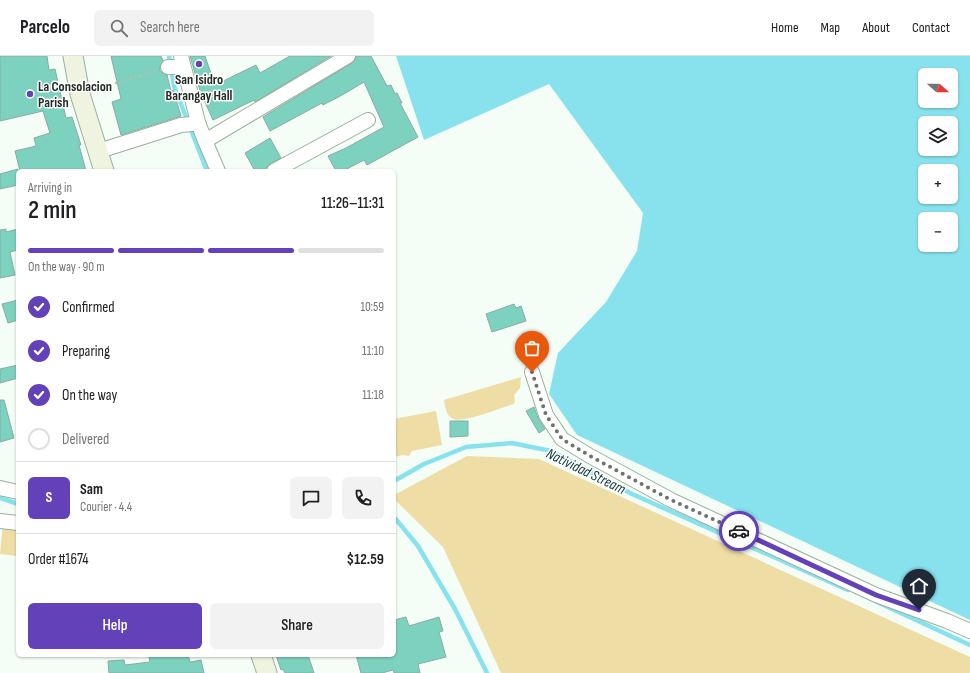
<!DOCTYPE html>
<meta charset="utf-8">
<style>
:root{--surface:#fff;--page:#f2f2f2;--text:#202124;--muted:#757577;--line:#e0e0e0;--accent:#6241b9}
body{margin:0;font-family:"Sofia Sans Condensed",sans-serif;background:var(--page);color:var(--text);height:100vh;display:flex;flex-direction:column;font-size:15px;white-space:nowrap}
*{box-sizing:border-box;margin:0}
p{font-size:13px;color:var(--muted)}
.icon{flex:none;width:22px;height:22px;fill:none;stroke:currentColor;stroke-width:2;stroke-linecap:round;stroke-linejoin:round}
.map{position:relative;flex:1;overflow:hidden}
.sheet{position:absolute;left:16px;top:113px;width:380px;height:488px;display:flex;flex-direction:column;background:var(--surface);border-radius:6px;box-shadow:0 1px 3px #0004}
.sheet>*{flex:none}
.needle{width:26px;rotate:111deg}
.controls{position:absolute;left:918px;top:12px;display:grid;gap:8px}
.controls a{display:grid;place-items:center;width:40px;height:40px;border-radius:6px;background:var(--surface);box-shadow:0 1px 3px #0004;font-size:20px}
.pin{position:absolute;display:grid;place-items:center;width:34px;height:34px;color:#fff;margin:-41px -17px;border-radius:50% 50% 50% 0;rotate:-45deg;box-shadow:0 0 4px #0007}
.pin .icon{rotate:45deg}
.courier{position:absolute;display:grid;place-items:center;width:40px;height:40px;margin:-20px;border:3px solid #6241b9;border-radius:50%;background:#fff;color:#222;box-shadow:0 1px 5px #0007}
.summary em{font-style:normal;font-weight:600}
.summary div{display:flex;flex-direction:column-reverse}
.summary{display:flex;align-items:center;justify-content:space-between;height:68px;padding:0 12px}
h1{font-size:26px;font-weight:600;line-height:30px}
.bar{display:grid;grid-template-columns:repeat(4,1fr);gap:6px 4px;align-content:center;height:48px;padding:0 12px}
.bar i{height:5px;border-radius:3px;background:var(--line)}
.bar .on{background:var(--accent)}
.bar p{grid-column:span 4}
.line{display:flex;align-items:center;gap:10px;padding:0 12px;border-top:1px solid var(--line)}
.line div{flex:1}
.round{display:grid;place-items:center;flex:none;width:42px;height:42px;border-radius:6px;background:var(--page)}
ol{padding:0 12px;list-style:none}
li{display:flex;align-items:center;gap:12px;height:44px}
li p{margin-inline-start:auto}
li .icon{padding:4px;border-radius:50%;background:var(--accent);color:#fff;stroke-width:4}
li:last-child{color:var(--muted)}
li i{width:22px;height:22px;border:2px solid var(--line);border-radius:50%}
.action{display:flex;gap:8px;margin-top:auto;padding:8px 12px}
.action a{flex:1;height:46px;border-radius:6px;background:var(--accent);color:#fff;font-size:16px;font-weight:600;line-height:46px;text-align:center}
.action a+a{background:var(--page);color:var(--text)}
header{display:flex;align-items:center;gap:24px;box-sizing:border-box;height:56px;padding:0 20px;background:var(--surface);border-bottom:1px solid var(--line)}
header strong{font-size:19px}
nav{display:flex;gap:22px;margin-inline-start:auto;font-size:14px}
.search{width:280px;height:36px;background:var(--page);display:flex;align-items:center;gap:10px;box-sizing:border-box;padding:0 14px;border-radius:6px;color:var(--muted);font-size:15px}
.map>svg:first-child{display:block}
.green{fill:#eedea5}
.water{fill:#88e2ed;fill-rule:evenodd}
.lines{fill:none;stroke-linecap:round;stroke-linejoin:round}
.stream{stroke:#88e2ed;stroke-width:4.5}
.building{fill:#7dd2bf;stroke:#89aba2}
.street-casing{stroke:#99b19d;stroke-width:16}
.secondary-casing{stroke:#99b19d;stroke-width:21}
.path{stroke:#b4beb6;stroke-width:2.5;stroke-dasharray:2 3;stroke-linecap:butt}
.street{stroke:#fff;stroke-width:14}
.secondary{stroke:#eef4df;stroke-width:19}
.done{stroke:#6b756d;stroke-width:4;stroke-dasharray:0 7.2}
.route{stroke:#6241b9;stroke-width:5}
.poi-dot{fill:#6241b9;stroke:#fff;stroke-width:1.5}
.labels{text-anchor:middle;stroke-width:3;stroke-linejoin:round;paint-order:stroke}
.poi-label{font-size:14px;font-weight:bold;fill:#212b23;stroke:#fff}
.water-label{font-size:15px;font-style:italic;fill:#0f3a3f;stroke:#fff}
</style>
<header>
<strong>Parcelo</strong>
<div class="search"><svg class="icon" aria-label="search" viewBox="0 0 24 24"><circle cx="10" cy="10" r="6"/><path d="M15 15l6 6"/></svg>Search here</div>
<nav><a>Home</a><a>Map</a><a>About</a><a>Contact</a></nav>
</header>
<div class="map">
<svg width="970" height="617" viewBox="0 0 970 617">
<rect width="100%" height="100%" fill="#f4fef6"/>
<path class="green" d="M 521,321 L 520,332 L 514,339 L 515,344 L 514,348 C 502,351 464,367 453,363 C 446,360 445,350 444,344 Z
M 436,355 L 442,389 L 412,395 L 409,400 L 403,399 L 394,401 L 394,363 Z
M 467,400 L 539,403 L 970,601 L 970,617 L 501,617 L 443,491 L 394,443 L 394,439 Z
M 3,467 L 18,469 L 18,500 L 0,498 Z"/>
<path class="water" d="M 396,0 L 970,0 L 970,564 L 577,379 L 549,338 L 558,297 L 606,246 L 637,195 L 643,157 L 549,28 L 424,84 ZM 925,19 L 951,19 L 951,45 L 925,45 ZM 925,67 L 951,67 L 951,93 L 925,93 ZM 925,115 L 951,115 L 951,141 L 925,141 ZM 925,163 L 951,163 L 951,189 L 925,189 Z"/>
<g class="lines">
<path class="stream" d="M 169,0 L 174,30 L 207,115
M 394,425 L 424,408 L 466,391 L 512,387 L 551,395 L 632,438 L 848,534
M 0,442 L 18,448
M 394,461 L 418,490 L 455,553 L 487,617
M 877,546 L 970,589"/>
</g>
<path class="building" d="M 0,0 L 47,0 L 49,14 L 55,13 L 66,62 L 72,61 L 81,89 L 79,89 L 86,115 L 20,115 L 15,95 L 36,90 L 34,82 L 50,77 L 43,55 L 0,65 Z
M 111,0 L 161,0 L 163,5 L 160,11 L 160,15 L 167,19 L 171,35 L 173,34 L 181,60 L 121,79 L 112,46 L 121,43 Z
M 190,0 L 205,0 L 215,29 L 256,9 L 260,17 L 290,0 L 331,0 L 255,46 L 254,44 L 213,64 L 200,35 Z
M 356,0 L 371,0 L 387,30 L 391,29 L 395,38 L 397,37 L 402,47 L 400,47 L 418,81 L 367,109 L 364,104 L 343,115 L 336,115 L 328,100 L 346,92 L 384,71 L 364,26 L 344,38 L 323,49 L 322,47 L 270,75 L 263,61 L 352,7 L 355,4 Z
M 270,82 L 281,102 L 270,108 L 267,111 L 266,115 L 255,115 L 245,97 Z
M 18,113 L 18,129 L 0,133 L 0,118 Z
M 6,173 L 6,176 L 18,173 L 18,194 L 10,196 L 15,219 L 0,222 L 0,174 Z
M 18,244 L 18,264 L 8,267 L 2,248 Z
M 514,248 L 516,252 L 521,250 L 526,265 L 492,276 L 486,258 Z
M 18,309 L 18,322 L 0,327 L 0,313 Z
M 0,344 L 4,344 L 14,382 L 0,386 Z
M 534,351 L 538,362 L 545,373 L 539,377 L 526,355 Z
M 450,365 L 468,365 L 468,380 L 450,381 Z
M 406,561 L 409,570 L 439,561 L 443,575 L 439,576 L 446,601 L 418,608 L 420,617 L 394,617 L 393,614 L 382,617 L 361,617 L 356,599 L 394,599 L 394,564 Z
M 160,599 L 188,599 L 190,606 L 201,604 L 204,617 L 109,617 L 108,605 L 124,604 L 125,609 L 150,606 L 149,601 Z
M 276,599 L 308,599 L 314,617 L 285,617 L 283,613 L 281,614 Z"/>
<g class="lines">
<defs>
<path id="street" d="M 181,0 L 198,66 L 205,85 L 218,115
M 168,11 L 183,11
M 205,85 L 348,0
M 99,95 L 181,69 L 192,68 L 198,66
M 274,115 L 368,64
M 532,316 L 546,359 L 562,383 L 590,400 L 671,444 L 876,539 L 947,565 L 970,575
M 0,432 L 18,436
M 0,465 L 18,467"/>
<path id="secondary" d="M 73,0 L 80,38 L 104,115
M 261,599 L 267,617"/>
</defs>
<use href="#street" class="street-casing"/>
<use href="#secondary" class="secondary-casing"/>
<path class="path" d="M 96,33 L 156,15"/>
<use href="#street" class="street"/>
<use href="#secondary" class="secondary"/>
</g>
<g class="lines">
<path class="done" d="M 532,316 L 546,359 L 562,383 L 590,400 L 671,444 L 739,475"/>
<path class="route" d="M 739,475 L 876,539 L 919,554"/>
</g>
<g class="poi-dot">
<circle cx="199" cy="8" r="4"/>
<circle cx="30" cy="38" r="4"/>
</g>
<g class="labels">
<g class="poi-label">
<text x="199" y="28">San Isidro<tspan x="199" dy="16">Barangay Hall</tspan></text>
<text x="38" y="35" text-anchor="start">La Consolacion<tspan x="38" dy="16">Parish</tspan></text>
</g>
<g class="water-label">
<text transform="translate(586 415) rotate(26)" y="5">Natividad Stream</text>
</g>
</g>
</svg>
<div class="controls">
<a><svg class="needle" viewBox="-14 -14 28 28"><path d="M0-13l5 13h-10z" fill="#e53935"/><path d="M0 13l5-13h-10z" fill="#757577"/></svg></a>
<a><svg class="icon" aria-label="layers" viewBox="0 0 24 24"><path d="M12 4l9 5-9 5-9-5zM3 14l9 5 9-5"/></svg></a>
<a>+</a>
<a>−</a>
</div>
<div class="pin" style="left:532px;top:316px;background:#ea580c"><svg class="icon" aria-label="bag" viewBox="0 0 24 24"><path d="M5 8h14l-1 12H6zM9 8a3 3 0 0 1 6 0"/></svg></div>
<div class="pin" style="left:919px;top:554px;background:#1f2937"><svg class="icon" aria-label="home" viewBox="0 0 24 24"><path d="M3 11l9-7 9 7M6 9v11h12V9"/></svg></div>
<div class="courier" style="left:739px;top:475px"><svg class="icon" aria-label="car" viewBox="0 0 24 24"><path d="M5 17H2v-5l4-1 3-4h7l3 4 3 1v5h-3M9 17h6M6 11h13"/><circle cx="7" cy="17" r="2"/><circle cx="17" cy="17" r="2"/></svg></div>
<section class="sheet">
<div class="summary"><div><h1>2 min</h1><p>Arriving in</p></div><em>11:26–11:31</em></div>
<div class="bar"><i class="on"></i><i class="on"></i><i class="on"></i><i></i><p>On the way · 90 m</p></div>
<ol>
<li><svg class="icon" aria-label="check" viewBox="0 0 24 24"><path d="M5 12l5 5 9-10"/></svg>Confirmed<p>10:59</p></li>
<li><svg class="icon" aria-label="check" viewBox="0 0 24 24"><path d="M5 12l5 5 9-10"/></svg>Preparing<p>11:10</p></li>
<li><svg class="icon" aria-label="check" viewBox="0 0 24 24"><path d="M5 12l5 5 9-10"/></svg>On the way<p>11:18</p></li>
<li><i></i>Delivered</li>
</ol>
<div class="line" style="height:72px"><b class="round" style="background:var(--accent);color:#fff">S</b><div><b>Sam</b><p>Courier · 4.4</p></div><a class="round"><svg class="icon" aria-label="chat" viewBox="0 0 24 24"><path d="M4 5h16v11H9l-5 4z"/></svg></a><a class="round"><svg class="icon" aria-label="phone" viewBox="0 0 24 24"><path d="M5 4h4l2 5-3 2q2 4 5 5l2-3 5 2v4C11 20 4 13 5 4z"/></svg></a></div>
<div class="line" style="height:52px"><div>Order #1674</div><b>$12.59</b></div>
<div class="action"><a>Help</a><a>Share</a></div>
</section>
</div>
